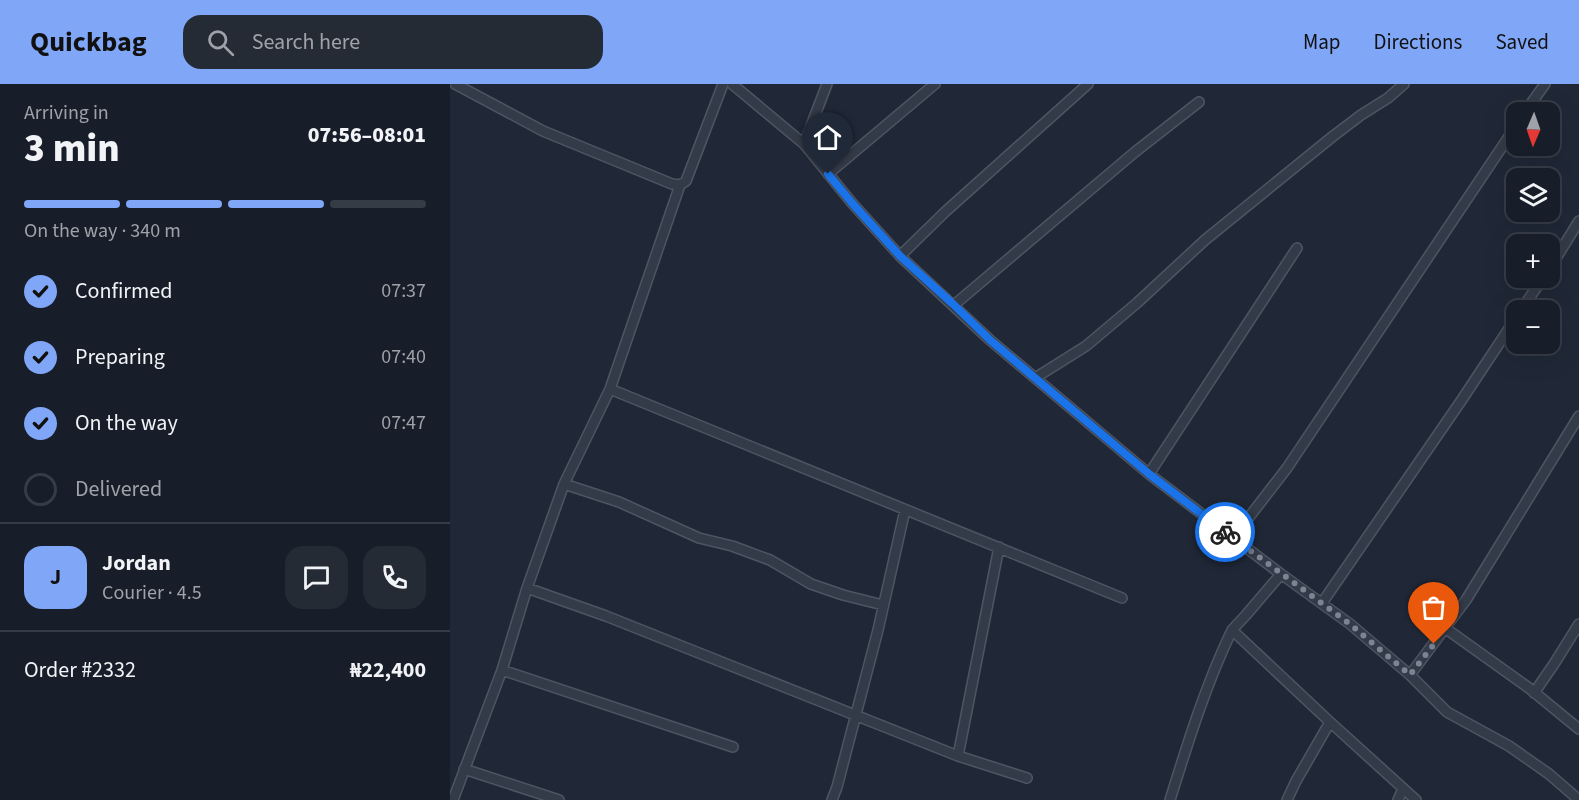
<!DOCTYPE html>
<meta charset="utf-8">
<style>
:root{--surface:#181e29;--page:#252b35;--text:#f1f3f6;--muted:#9fa2a8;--line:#363c46;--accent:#80a6f7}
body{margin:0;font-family:"Source Sans 3",sans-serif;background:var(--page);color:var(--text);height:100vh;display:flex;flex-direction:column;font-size:22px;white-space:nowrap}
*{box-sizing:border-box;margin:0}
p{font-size:20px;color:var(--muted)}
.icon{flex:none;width:33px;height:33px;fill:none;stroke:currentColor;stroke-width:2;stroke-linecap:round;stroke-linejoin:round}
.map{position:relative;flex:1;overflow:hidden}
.drawer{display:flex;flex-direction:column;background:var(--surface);width:450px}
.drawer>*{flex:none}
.needle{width:39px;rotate:182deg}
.buttons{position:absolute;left:1056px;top:18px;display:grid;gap:12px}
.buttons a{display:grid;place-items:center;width:54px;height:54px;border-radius:12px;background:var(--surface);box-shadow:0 6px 24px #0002,0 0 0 2px var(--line);font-size:30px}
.pin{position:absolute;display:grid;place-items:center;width:51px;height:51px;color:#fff;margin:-62px -26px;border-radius:50% 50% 50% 0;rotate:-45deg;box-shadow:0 0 6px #0007}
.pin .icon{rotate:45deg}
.courier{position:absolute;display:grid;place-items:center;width:60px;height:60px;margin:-30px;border:4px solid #1a73e8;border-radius:50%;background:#fff;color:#222;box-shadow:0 2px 8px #0007}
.headline em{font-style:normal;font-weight:800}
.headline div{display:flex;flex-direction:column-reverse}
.headline{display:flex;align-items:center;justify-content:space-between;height:102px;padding:0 24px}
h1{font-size:39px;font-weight:800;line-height:45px}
.bar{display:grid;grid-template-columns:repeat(4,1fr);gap:9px 6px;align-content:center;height:72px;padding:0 24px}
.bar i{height:8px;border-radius:4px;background:var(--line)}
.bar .active{background:var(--accent)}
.bar p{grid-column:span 4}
.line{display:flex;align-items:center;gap:15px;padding:0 24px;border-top:2px solid var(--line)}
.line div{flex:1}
.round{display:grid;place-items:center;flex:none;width:63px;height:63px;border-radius:18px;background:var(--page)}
ol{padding:0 24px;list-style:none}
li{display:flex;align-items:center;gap:18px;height:66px}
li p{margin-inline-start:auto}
li .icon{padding:6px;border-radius:50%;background:var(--accent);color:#111;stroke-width:4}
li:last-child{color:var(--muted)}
li i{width:33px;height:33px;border:3px solid var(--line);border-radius:50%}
header{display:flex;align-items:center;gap:36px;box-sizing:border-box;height:84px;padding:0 30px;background:var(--accent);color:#111}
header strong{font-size:28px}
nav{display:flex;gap:33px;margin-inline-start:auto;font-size:21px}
.search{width:420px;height:54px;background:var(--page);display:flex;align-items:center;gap:15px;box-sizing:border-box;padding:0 21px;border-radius:18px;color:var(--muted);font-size:22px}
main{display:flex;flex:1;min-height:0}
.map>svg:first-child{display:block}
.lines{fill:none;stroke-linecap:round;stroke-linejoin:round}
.minor-casing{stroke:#4e5562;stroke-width:12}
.minor{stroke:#343b48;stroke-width:9}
.done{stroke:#7c8493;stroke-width:6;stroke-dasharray:0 10.8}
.route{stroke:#1a73e8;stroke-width:8}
</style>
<header>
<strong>Quickbag</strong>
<div class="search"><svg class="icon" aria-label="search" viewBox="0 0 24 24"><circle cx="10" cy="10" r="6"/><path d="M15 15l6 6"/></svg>Search here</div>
<nav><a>Map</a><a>Directions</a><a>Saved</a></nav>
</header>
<main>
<section class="drawer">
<div class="headline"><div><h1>3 min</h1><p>Arriving in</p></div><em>07:56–08:01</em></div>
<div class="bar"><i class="active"></i><i class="active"></i><i class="active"></i><i></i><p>On the way · 340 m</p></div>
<ol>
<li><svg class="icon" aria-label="check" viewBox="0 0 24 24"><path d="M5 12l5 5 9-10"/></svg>Confirmed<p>07:37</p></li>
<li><svg class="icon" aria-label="check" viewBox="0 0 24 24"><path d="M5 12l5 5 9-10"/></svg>Preparing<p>07:40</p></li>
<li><svg class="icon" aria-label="check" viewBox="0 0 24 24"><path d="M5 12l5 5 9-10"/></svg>On the way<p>07:47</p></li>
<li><i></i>Delivered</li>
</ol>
<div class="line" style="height:108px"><b class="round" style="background:var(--accent);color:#111">J</b><div><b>Jordan</b><p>Courier · 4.5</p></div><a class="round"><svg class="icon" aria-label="chat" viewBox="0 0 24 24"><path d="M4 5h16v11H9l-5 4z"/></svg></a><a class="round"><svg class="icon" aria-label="phone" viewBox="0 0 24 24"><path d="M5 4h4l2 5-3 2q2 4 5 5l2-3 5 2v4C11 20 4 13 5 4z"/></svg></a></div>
<div class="line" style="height:78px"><div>Order #2332</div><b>₦22,400</b></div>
</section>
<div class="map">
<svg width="1129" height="716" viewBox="0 0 1129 716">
<rect width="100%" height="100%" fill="#202837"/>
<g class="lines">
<defs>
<path id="minor" d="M 5,0 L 93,47 L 222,100 L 230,101
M 282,0 L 354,60 L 402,119 L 450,172 L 540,256 L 699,390 L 831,490 L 796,531 L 782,546 L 880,638 L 966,716
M 1075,28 L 1095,0
M 354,60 L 377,0
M 378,90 L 485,0
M 450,172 L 495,128 L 638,0
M 1100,184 L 1129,137
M 504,221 L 685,68 L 749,18
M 1071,226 L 1093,194
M 585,294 L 636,262 L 687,219 L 755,156 L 882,53 L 911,31 L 938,14 L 954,0
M 160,305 L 672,514
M 699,390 L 847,164
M 114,400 L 169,418 L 249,454 L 282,462 L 320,476 L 361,500 L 393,511 L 433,521
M 783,454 L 837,384 L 1066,42
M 831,490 L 900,540 L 960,591 L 1016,516 L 1129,332
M 77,504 L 156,532 L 508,672 L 577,694
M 872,519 L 1011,317 L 1066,234
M 995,544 L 1079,604 L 1129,645
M 52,586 L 283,663
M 960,591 L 997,628 L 1059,662 L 1099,690 L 1129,716
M 1084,609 L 1104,580 L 1129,540
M 508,672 L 549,463
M 14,685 L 109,716
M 3,716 L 52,586 L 77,504 L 114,400 L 160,305 L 230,101 L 236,97 L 273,0
M 382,716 L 387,703 L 428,546 L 455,426
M 720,716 C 738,658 756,600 782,546
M 837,716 L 846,697 L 880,638
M 948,716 L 953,705"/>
</defs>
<use href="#minor" class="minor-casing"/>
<use href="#minor" class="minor"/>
</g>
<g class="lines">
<path class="done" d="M 775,448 L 900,540 L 960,591 L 984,560"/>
<path class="route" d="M 378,90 L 402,119 L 450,172 L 504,221 L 540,256 L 699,390 L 775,448"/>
</g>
</svg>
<div class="buttons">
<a><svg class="needle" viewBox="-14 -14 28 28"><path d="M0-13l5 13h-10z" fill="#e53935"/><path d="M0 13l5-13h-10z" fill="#9fa2a8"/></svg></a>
<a><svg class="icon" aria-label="layers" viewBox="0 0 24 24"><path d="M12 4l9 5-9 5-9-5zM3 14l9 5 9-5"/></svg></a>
<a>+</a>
<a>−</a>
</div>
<div class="pin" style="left:984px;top:560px;background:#ea580c"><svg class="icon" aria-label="bag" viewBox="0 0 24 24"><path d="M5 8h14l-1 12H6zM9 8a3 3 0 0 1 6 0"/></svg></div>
<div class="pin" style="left:378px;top:90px;background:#1f2937"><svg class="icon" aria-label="home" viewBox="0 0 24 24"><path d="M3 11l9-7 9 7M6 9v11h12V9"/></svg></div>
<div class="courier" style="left:775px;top:448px"><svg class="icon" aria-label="bike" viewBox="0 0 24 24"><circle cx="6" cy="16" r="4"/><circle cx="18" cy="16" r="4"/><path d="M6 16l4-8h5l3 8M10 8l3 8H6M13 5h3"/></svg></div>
</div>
</main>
